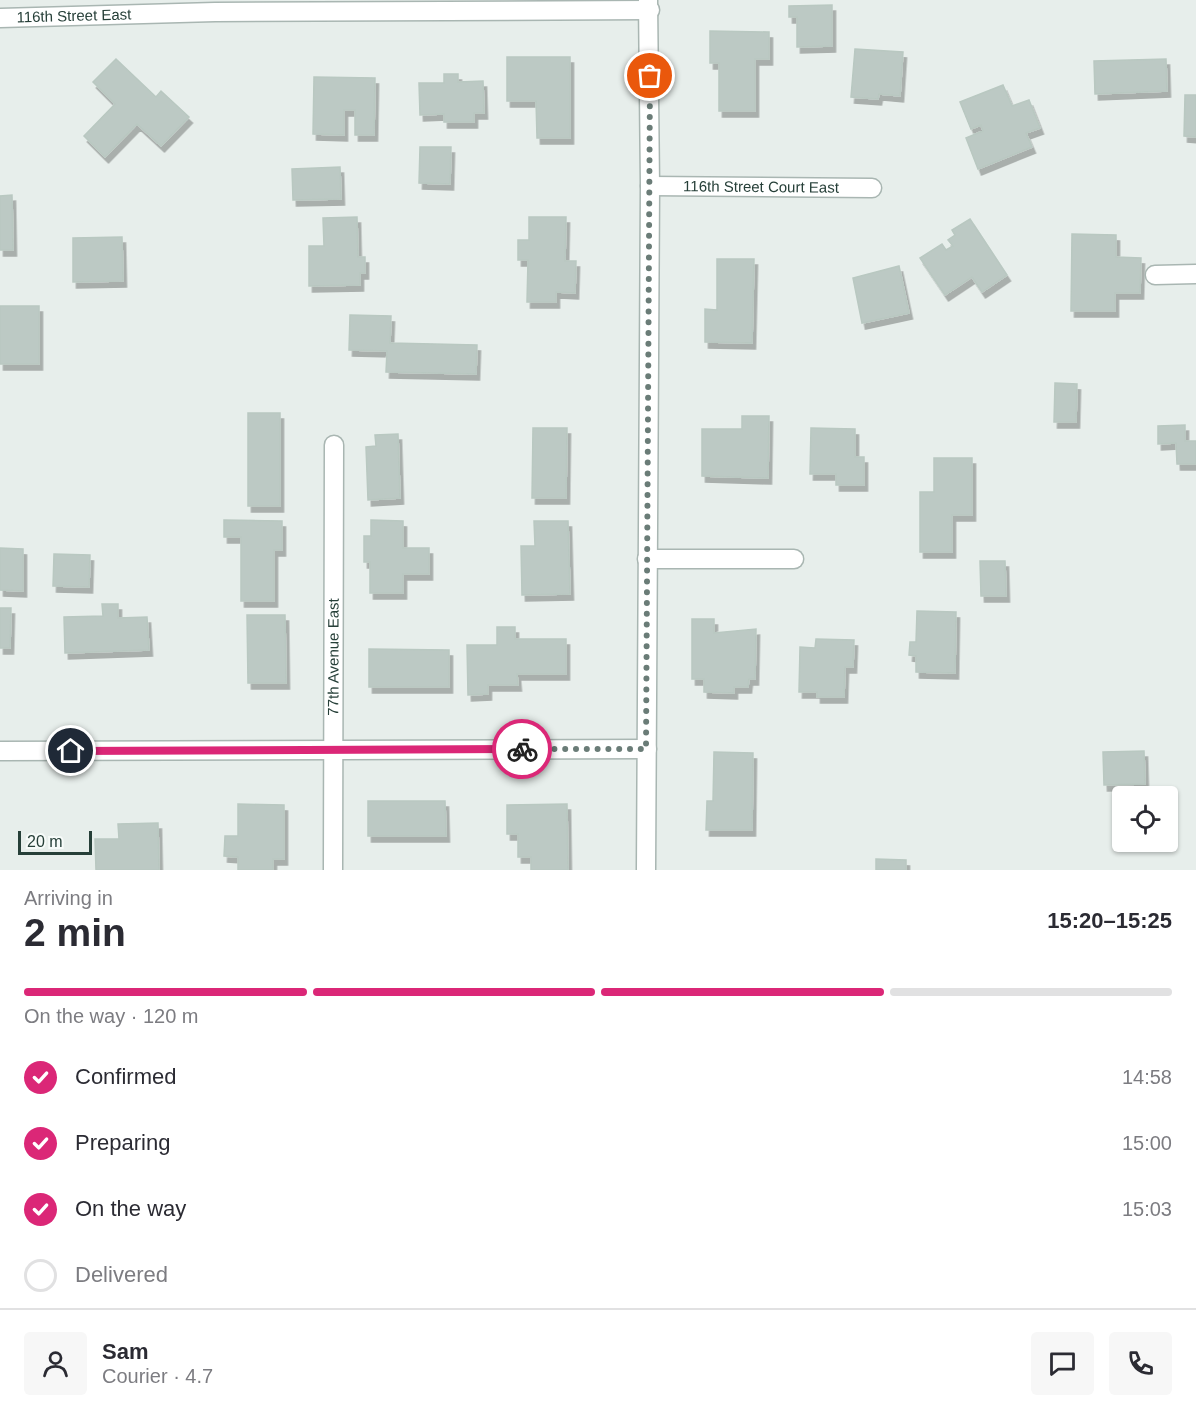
<!DOCTYPE html>
<meta charset="utf-8">
<style>
:root{--surface:#fff;--page:#f7f7f7;--text:#2b2b33;--muted:#7c7c81;--line:#e1e1e2;--accent:#db2777}
body{margin:0;font-family:Helvetica,sans-serif;background:var(--page);color:var(--text);height:100vh;display:flex;flex-direction:column;font-size:22px;white-space:nowrap}
*{box-sizing:border-box;margin:0}
p{font-size:20px;color:var(--muted)}
.icon{flex:none;width:33px;height:33px;fill:none;stroke:currentColor;stroke-width:2;stroke-linecap:round;stroke-linejoin:round}
.map{position:relative;height:870px;overflow:hidden}
.drawer{display:flex;flex-direction:column;background:var(--surface);flex:1}
.drawer>*{flex:none}
.controls{position:absolute;left:1112px;top:786px;display:grid;gap:12px}
.controls a{display:grid;place-items:center;width:66px;height:66px;border-radius:6px;background:var(--surface);box-shadow:0 2px 4px #0004;font-size:30px}
.scale{position:absolute;left:18px;bottom:15px;width:74px;box-sizing:border-box;padding-left:6px;border:3px solid #263f38;border-top:0;font-size:16px;line-height:21px;white-space:nowrap;color:#263f38;-webkit-text-stroke:4px #f7fbf9;paint-order:stroke}
.pin{position:absolute;display:grid;place-items:center;width:51px;height:51px;color:#fff;margin:-26px;border:3px solid #fff;border-radius:50%;box-shadow:0 2px 6px #0007}
.courier{position:absolute;display:grid;place-items:center;width:60px;height:60px;margin:-30px;border:4px solid #db2777;border-radius:50%;background:#fff;color:#222;box-shadow:0 2px 8px #0007}
.overview em{font-style:normal;font-weight:700}
.overview div{display:flex;flex-direction:column-reverse}
.overview{display:flex;align-items:center;justify-content:space-between;height:102px;padding:0 24px}
h1{font-size:39px;font-weight:700;line-height:45px}
.bar{display:grid;grid-template-columns:repeat(4,1fr);gap:9px 6px;align-content:center;height:72px;padding:0 24px}
.bar i{height:8px;border-radius:4px;background:var(--line)}
.bar .current{background:var(--accent)}
.bar p{grid-column:span 4}
.line{display:flex;align-items:center;gap:15px;padding:0 24px;border-top:2px solid var(--line)}
.line div{flex:1}
.round{display:grid;place-items:center;flex:none;width:63px;height:63px;border-radius:6px;background:var(--page)}
ol{padding:0 24px;list-style:none}
li{display:flex;align-items:center;gap:18px;height:66px}
li p{margin-inline-start:auto}
li .icon{padding:6px;border-radius:50%;background:var(--accent);color:#fff;stroke-width:4}
li:last-child{color:var(--muted)}
li i{width:33px;height:33px;border:3px solid var(--line);border-radius:50%}
.map>svg:first-child{display:block}
.building{fill:#bcc9c4;stroke:#b9c8c1;stroke-width:1.5;filter:url(#shadow)}
.lines{fill:none;stroke-linecap:round;stroke-linejoin:round}
.minor-casing{stroke:#a9b6b2;stroke-width:21}
.minor{stroke:#fff;stroke-width:18}
.done{stroke:#6a7c77;stroke-width:6;stroke-dasharray:0 10.8}
.route{stroke:#db2777;stroke-width:8}
.labels{text-anchor:middle;stroke-width:6;stroke-linejoin:round;paint-order:stroke}
.street-label{font-size:15px;fill:#263f38;stroke:#f7fbf9}
</style>
<div class="map">
<svg width="1196" height="870" viewBox="0 0 1196 870">
<defs>
<filter id="shadow"><feDropShadow dx="3.5" dy="6" stdDeviation="0" flood-color="#0004"/></filter>
</defs>
<rect width="100%" height="100%" fill="#e7eeeb"/>
<path class="building" d="M 832,5 L 832,46 L 797,47 L 797,17 L 789,17 L 789,6 Z
M 710,31 L 769,32 L 769,59 L 755,59 L 755,111 L 719,111 L 719,63 L 710,63 Z
M 855,49 L 903,52 L 900,96 L 879,94 L 878,99 L 851,97 Z
M 507,57 L 570,57 L 570,138 L 537,138 L 536,101 L 507,101 Z
M 116,59 L 156,97 L 161,91 L 189,117 L 161,146 L 137,124 L 105,157 L 84,136 L 115,104 L 93,82 Z
M 1166,59 L 1167,91 L 1095,94 L 1094,61 Z
M 444,74 L 458,74 L 458,82 L 483,81 L 484,113 L 474,113 L 474,122 L 444,122 L 444,114 L 420,115 L 419,83 L 444,83 Z
M 314,77 L 375,78 L 374,135 L 355,135 L 355,110 L 344,110 L 344,135 L 313,134 Z
M 1003,85 L 1012,106 L 1029,100 L 1040,128 L 1026,133 L 1032,147 L 978,169 L 966,138 L 983,131 L 981,125 L 971,129 L 960,102 Z
M 1185,95 L 1196,95 L 1196,137 L 1184,136 Z
M 420,147 L 451,147 L 450,184 L 419,183 Z
M 340,167 L 341,199 L 293,200 L 292,169 Z
M 12,195 L 13,250 L 0,250 L 0,196 Z
M 357,217 L 358,257 L 365,257 L 365,273 L 360,273 L 360,285 L 309,286 L 309,246 L 324,246 L 323,218 Z
M 529,217 L 566,217 L 565,261 L 576,261 L 575,293 L 556,292 L 556,302 L 527,302 L 528,260 L 518,260 L 518,240 L 529,240 Z
M 970,219 L 1007,275 L 982,292 L 972,277 L 945,295 L 920,258 L 942,244 L 946,250 L 953,246 L 948,240 L 955,235 L 952,230 Z
M 1072,234 L 1116,235 L 1116,257 L 1141,258 L 1140,293 L 1115,293 L 1115,311 L 1071,311 Z
M 122,237 L 123,281 L 73,282 L 73,238 Z
M 717,259 L 754,259 L 752,343 L 705,342 L 705,309 L 717,310 Z
M 899,266 L 909,313 L 862,323 L 853,278 Z
M 0,306 L 39,306 L 39,364 L 0,364 Z
M 350,315 L 391,316 L 390,343 L 477,345 L 476,374 L 386,372 L 387,351 L 349,350 Z
M 1055,383 L 1077,384 L 1076,422 L 1054,422 Z
M 248,413 L 280,413 L 280,506 L 248,506 Z
M 742,416 L 769,416 L 768,478 L 702,476 L 702,429 L 742,429 Z
M 1185,425 L 1185,441 L 1196,441 L 1196,464 L 1177,464 L 1176,443 L 1158,444 L 1158,426 Z
M 533,428 L 567,428 L 566,498 L 532,498 Z
M 811,428 L 855,429 L 855,457 L 864,457 L 864,485 L 836,485 L 836,474 L 810,474 Z
M 398,434 L 400,498 L 368,500 L 366,447 L 376,446 L 375,435 Z
M 934,458 L 972,458 L 972,515 L 952,515 L 952,552 L 920,552 L 920,492 L 934,492 Z
M 224,520 L 282,521 L 282,550 L 274,550 L 274,601 L 241,601 L 241,537 L 224,537 Z
M 371,520 L 403,521 L 403,548 L 429,548 L 429,574 L 403,574 L 403,593 L 370,593 L 370,562 L 364,562 L 364,536 L 371,536 Z
M 534,521 L 568,521 L 570,594 L 522,595 L 521,546 L 535,546 Z
M 0,548 L 23,549 L 23,591 L 0,590 Z
M 54,554 L 90,555 L 89,587 L 53,586 Z
M 980,561 L 1005,561 L 1006,596 L 981,596 Z
M 102,604 L 118,604 L 118,618 L 147,617 L 149,650 L 65,653 L 64,617 L 103,616 Z
M 0,608 L 11,608 L 10,648 L 0,648 Z
M 917,611 L 956,612 L 955,673 L 916,672 L 916,656 L 909,655 L 910,642 L 916,642 Z
M 247,615 L 285,615 L 286,683 L 248,683 Z
M 692,619 L 714,619 L 714,633 L 756,629 L 755,679 L 749,679 L 748,687 L 734,687 L 734,693 L 704,692 L 704,679 L 692,679 Z
M 497,627 L 515,627 L 515,639 L 566,639 L 566,674 L 517,674 L 518,685 L 488,685 L 488,694 L 468,695 L 467,645 L 497,645 Z
M 816,639 L 854,640 L 853,667 L 845,667 L 844,697 L 817,697 L 817,692 L 799,692 L 800,647 L 815,648 Z
M 369,649 L 449,650 L 449,687 L 369,687 Z
M 1144,751 L 1145,784 L 1104,785 L 1103,752 Z
M 714,752 L 753,753 L 752,830 L 706,830 L 707,801 L 713,801 Z
M 368,801 L 445,801 L 446,836 L 368,836 Z
M 238,804 L 284,805 L 284,859 L 273,859 L 273,870 L 238,870 L 238,857 L 224,856 L 225,836 L 238,836 Z
M 567,804 L 568,870 L 531,870 L 531,857 L 518,857 L 518,834 L 507,834 L 507,805 Z
M 158,823 L 159,870 L 96,870 L 95,839 L 119,839 L 118,824 Z
M 876,859 L 906,860 L 906,870 L 876,870 Z"/>
<g class="lines">
<defs>
<g id="minor">
<path id="s1" d="M 0,18 L 215,12 L 650,10"/>
<path id="s2" d="M 650,186 L 872,188"/>
<path d="M 1155,275 L 1196,274"/>
<path d="M 647,559 L 794,559"/>
<path d="M 0,751 L 647,749"/>
<path id="s3" d="M 333,870 L 334,445"/>
<path d="M 646,870 L 650,186 L 648,0"/>
</g>
</defs>
<use href="#minor" class="minor-casing"/>
<use href="#minor" class="minor"/>
</g>
<g class="lines">
<path class="done" d="M 522,749 L 646,749 L 650,76"/>
<path class="route" d="M 71,751 L 522,749"/>
</g>
<g class="labels">
<g class="street-label">
<text dy="5" stroke="none"><textPath href="#s1" startOffset="74">116th Street East</textPath></text>
<text dy="5" stroke="none"><textPath href="#s2" startOffset="111">116th Street Court East</textPath></text>
<text dy="5" stroke="none"><textPath href="#s3" startOffset="213">77th Avenue East</textPath></text>
</g>
</g>
</svg>
<div class="controls">
<a><svg class="icon" aria-label="locate" viewBox="0 0 24 24"><circle cx="12" cy="12" r="6"/><path d="M12 2v4M12 18v4M2 12h4M18 12h4"/></svg></a>
</div>
<div class="scale">20 m</div>
<div class="pin" style="left:650px;top:76px;background:#ea580c"><svg class="icon" aria-label="bag" viewBox="0 0 24 24"><path d="M5 8h14l-1 12H6zM9 8a3 3 0 0 1 6 0"/></svg></div>
<div class="pin" style="left:71px;top:751px;background:#1f2937"><svg class="icon" aria-label="home" viewBox="0 0 24 24"><path d="M3 11l9-7 9 7M6 9v11h12V9"/></svg></div>
<div class="courier" style="left:522px;top:749px"><svg class="icon" aria-label="bike" viewBox="0 0 24 24"><circle cx="6" cy="16" r="4"/><circle cx="18" cy="16" r="4"/><path d="M6 16l4-8h5l3 8M10 8l3 8H6M13 5h3"/></svg></div>
</div>
<section class="drawer">
<div class="overview"><div><h1>2 min</h1><p>Arriving in</p></div><em>15:20–15:25</em></div>
<div class="bar"><i class="current"></i><i class="current"></i><i class="current"></i><i></i><p>On the way · 120 m</p></div>
<ol>
<li><svg class="icon" aria-label="check" viewBox="0 0 24 24"><path d="M5 12l5 5 9-10"/></svg>Confirmed<p>14:58</p></li>
<li><svg class="icon" aria-label="check" viewBox="0 0 24 24"><path d="M5 12l5 5 9-10"/></svg>Preparing<p>15:00</p></li>
<li><svg class="icon" aria-label="check" viewBox="0 0 24 24"><path d="M5 12l5 5 9-10"/></svg>On the way<p>15:03</p></li>
<li><i></i>Delivered</li>
</ol>
<div class="line" style="height:108px"><a class="round"><svg class="icon" aria-label="person" viewBox="0 0 24 24"><circle cx="12" cy="8" r="4"/><path d="M4 21q1-7 8-7t8 7"/></svg></a><div><b>Sam</b><p>Courier · 4.7</p></div><a class="round"><svg class="icon" aria-label="chat" viewBox="0 0 24 24"><path d="M4 5h16v11H9l-5 4z"/></svg></a><a class="round"><svg class="icon" aria-label="phone" viewBox="0 0 24 24"><path d="M5 4h4l2 5-3 2q2 4 5 5l2-3 5 2v4C11 20 4 13 5 4z"/></svg></a></div>
</section>
